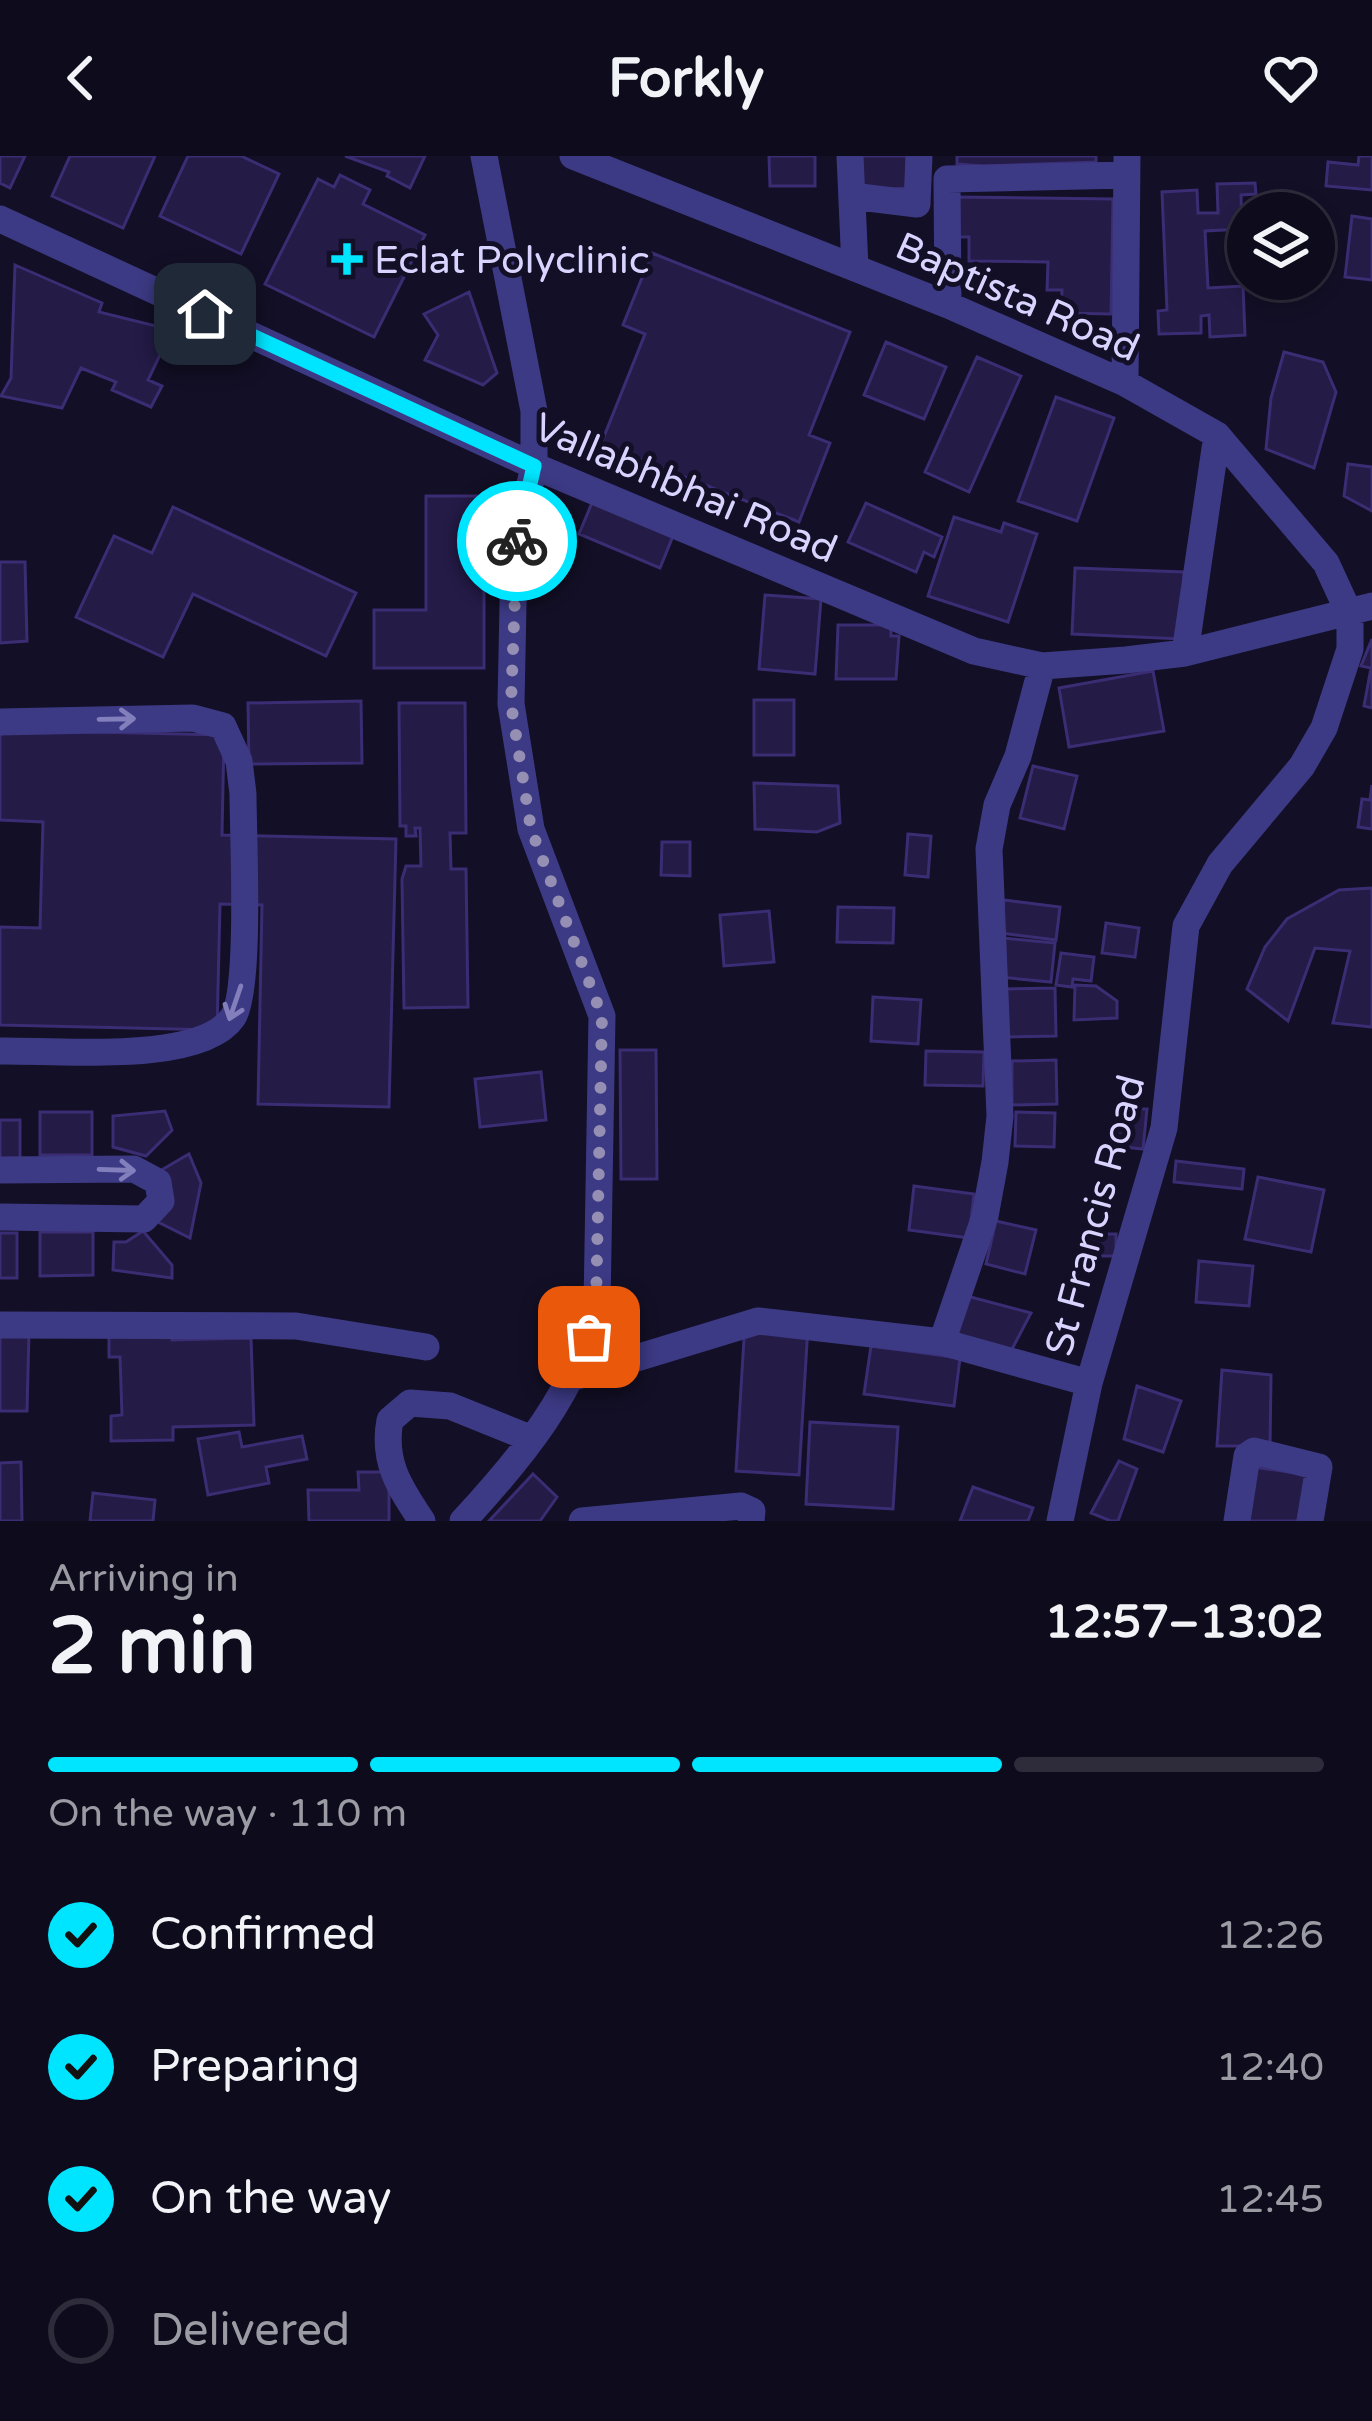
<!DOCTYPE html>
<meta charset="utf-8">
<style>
:root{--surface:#0e0b1c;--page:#171425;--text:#f1f3f6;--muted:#9b9ba3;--line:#2e2b3b;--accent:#00e5ff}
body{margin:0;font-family:"Varela Round",sans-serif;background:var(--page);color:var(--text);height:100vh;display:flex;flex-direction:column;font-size:45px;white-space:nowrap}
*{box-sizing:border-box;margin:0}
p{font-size:39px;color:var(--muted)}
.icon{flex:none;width:66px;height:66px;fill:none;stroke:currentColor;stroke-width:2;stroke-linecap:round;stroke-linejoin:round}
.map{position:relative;height:1365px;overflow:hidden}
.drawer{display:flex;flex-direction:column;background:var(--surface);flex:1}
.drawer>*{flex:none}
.buttons{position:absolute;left:1227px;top:36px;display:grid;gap:24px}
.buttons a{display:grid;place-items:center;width:108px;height:108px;border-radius:50%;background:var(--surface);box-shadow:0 6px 18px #0003,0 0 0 3px var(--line);font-size:60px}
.pin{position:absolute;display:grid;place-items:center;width:102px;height:102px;color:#fff;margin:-51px;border-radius:24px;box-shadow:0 6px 18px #0006}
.courier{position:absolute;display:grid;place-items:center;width:120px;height:120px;margin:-60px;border:9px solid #00e5ff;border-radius:50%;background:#fff;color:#222;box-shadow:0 3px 15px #0007}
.summary em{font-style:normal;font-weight:700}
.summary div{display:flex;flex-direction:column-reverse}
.summary{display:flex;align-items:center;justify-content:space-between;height:204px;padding:0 48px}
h1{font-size:78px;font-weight:700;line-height:90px}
.bar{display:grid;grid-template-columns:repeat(4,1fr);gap:18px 12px;align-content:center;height:144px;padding:0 48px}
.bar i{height:15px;border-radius:9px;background:var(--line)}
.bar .selected{background:var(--accent)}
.bar p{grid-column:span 4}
ol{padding:0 48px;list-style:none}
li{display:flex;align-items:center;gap:36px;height:132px}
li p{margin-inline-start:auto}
li .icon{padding:12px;border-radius:50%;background:var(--accent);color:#111;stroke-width:4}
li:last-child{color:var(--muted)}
li i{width:66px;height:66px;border:6px solid var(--line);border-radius:50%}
header{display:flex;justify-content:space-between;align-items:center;height:156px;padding:0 48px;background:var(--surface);font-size:54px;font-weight:700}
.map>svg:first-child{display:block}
.building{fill:#241b47;stroke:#3b2d73;stroke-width:3}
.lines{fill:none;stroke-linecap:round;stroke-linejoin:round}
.minor{stroke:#3d3a85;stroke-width:27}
.oneway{stroke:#837fbc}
.done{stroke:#948fb3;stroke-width:12;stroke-dasharray:0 21.6}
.route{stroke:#00e5ff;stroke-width:15}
.poi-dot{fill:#00e5ff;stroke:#130f26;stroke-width:4.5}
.labels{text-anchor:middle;stroke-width:10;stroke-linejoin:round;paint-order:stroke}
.poi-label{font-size:39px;fill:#d9d4ff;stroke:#130f26;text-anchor:start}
.street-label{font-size:39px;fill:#d9d4ff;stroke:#130f26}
</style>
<header><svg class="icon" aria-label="back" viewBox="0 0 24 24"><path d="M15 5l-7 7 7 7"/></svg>Forkly<svg class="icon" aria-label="heart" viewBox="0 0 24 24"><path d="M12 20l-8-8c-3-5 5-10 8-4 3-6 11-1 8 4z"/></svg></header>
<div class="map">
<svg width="1372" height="1365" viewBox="0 0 1372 1365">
<rect width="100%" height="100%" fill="#130f26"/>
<path class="building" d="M 0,0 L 25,0 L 10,32 L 0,27 Z
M 70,0 L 155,0 L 123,72 L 52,40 Z
M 188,0 L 241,0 L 279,18 L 241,98 L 160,60 Z
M 345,0 L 425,0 L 410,32 L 387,20 L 389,16 Z
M 769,0 L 815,0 L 815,30 L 770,30 Z
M 856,0 L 907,0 L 908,32 L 858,35 Z
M 957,0 L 1096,0 L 1096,6 L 983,10 L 957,8 Z
M 1359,0 L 1372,0 L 1372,34 L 1326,30 L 1328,6 L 1358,9 Z
M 340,19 L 370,34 L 363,48 L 425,79 L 374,181 L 265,128 L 318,23 L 334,31 Z
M 1255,27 L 1256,38 L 1241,39 L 1242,73 L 1205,75 L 1208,132 L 1243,130 L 1245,179 L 1210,181 L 1209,159 L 1201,160 L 1201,177 L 1159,178 L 1158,155 L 1167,154 L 1162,36 L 1197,34 L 1198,57 L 1218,57 L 1217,28 Z
M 956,41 L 1113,43 L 1111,158 L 1061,157 L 1062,134 L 1047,134 L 1048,106 L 969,105 L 969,81 L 956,81 Z
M 1352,60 L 1372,63 L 1372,124 L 1345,121 Z
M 652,97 L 850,176 L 809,279 L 830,287 L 799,366 L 601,288 L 645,178 L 623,169 Z
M 15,109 L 102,147 L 99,156 L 172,174 L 148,224 L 162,230 L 151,251 L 112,234 L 116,226 L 81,212 L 62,252 L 1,240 L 11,222 Z
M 469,136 L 497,217 L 483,229 L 425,204 L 438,179 L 424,158 Z
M 886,186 L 946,211 L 924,263 L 864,239 Z
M 1284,196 L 1323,206 L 1336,236 L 1314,312 L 1266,293 L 1271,242 Z
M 977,201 L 1021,220 L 969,336 L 925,316 Z
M 1056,241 L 1114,262 L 1077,365 L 1018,345 Z
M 1348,308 L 1372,311 L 1372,355 L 1344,340 Z
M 426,340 L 484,340 L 484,512 L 374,512 L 374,454 L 426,454 Z
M 594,342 L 675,375 L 660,412 L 579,378 Z
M 866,347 L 942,381 L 934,401 L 924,396 L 916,416 L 848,386 Z
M 173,351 L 356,437 L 326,500 L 193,438 L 163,501 L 76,461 L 114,380 L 152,397 Z
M 954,361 L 1001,376 L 1004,367 L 1037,378 L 1008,466 L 928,440 Z
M 0,406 L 25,406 L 27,485 L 0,487 Z
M 1075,412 L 1184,416 L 1181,483 L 1072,478 Z
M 765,439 L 821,443 L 815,518 L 759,513 Z
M 838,469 L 891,469 L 891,480 L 899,480 L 896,523 L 836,523 Z
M 1372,483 L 1372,552 L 1364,550 L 1371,512 L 1361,510 Z
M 1153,515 L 1164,575 L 1069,591 L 1059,532 Z
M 754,544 L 794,544 L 794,599 L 754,599 Z
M 361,545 L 362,607 L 249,608 L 248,547 Z
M 399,547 L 465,547 L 466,677 L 450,677 L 451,713 L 466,713 L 468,851 L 404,852 L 402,723 L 406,710 L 421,710 L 420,672 L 415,672 L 416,680 L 406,680 L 406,670 L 400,670 Z
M 0,574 L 224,579 L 222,679 L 396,683 L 389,951 L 258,948 L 262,749 L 220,748 L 217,874 L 0,869 L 0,771 L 40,772 L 43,666 L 0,664 Z
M 1033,610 L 1077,620 L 1064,673 L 1020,662 Z
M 754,627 L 838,630 L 840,667 L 817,676 L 755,673 Z
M 1372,629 L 1372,673 L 1358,671 L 1362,643 L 1370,644 Z
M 908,678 L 931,680 L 928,721 L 905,719 Z
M 662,686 L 690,686 L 690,720 L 661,719 Z
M 1372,732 L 1372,871 L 1333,867 L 1350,795 L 1315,792 L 1288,865 L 1247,833 L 1265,791 L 1287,763 L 1339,734 Z
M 1004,744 L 1060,751 L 1056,784 L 1000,777 Z
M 838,751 L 894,752 L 893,787 L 837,786 Z
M 769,755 L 774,806 L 724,810 L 720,759 Z
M 1106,767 L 1139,772 L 1135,801 L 1102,797 Z
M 1003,782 L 1055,787 L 1051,826 L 999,821 Z
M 1061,797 L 1094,801 L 1091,825 L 1073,823 L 1072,831 L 1056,829 Z
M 1075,829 L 1096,830 L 1117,845 L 1117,862 L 1074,864 Z
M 1055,832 L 1056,880 L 1005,881 L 1004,833 Z
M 873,841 L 921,844 L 918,888 L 871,885 Z
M 620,894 L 656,894 L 657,1023 L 621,1023 Z
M 926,895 L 984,896 L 983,930 L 925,929 Z
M 1056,904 L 1057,948 L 1012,949 L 1012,905 Z
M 541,916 L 546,964 L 480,971 L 475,923 Z
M 1115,953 L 1147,953 L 1143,993 L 1113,990 Z
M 165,955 L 172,974 L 146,1000 L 113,991 L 113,960 Z
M 40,956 L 92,956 L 92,999 L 40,999 Z
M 1016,956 L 1055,957 L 1054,991 L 1015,990 Z
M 0,964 L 20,964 L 20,1007 L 0,1007 Z
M 189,998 L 201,1027 L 190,1082 L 158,1066 L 158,1016 Z
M 1176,1005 L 1244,1013 L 1242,1033 L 1174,1026 Z
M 1258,1021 L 1324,1034 L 1311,1096 L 1245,1083 Z
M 914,1030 L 974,1038 L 969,1082 L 909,1074 Z
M 996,1065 L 1036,1074 L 1025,1118 L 986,1108 Z
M 143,1075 L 172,1109 L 172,1122 L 113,1114 L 114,1086 L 126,1086 Z
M 40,1076 L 93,1076 L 93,1119 L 40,1120 Z
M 0,1077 L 17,1077 L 17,1122 L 0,1122 Z
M 1081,1078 L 1116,1078 L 1116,1100 L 1081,1100 Z
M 1199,1105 L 1253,1110 L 1249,1150 L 1196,1146 Z
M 963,1139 L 1031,1157 L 1011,1195 L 951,1179 Z
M 745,1166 L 808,1170 L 799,1319 L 736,1315 Z
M 0,1175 L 29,1176 L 27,1255 L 0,1255 Z
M 172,1176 L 172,1184 L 251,1182 L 254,1269 L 173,1271 L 173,1284 L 111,1285 L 111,1260 L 122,1259 L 120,1201 L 109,1201 L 109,1177 Z
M 871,1190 L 960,1202 L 954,1250 L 864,1238 Z
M 1222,1214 L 1271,1219 L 1270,1290 L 1217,1290 Z
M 1137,1230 L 1181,1245 L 1163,1296 L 1124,1283 Z
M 810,1266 L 898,1271 L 893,1353 L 806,1348 Z
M 239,1276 L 242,1291 L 302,1280 L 307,1303 L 266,1311 L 269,1327 L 208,1339 L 198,1283 Z
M 1119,1305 L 1137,1313 L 1118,1365 L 1111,1365 L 1091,1357 Z
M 21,1306 L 22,1365 L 0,1365 L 0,1307 Z
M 1254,1311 L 1309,1319 L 1302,1365 L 1245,1365 Z
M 358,1316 L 389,1316 L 389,1365 L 309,1365 L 308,1334 L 359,1334 Z
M 533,1318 L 557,1341 L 540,1365 L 489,1365 Z
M 973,1331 L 1033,1352 L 1028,1365 L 960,1365 Z
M 93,1337 L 155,1344 L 153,1365 L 90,1365 Z"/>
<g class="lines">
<path class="minor" d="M 573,0 L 948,149 L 1125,227 L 1217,279 L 1326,407 L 1350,459 L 1350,493 L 1324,572 L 1302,610 L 1220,708 L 1186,770 L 1164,972 L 1089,1227 L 1060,1365
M 850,0 L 855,112
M 852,40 L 917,48 L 919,0
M 0,63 L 534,310 L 974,495 L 1042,510 L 1126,504 L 1185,497 L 1372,450
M 948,149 L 947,23 L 1126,19
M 1125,227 L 1127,0
M 1185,497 L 1217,279
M 0,566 L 193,562 L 223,570 L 239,605 L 243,638 C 243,679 251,834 233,861 C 201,909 55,894 0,895
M 0,1014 L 134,1013 L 158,1026 L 161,1045 L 144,1063 L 0,1061
M 0,1169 L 296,1170 L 426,1191
M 942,1186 L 985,1060 L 995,1006 L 1000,960 L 989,693 L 997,649 L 1018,600 L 1042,510
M 574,1221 L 758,1165 L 942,1186 L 1089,1227
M 422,1365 C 400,1332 382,1306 390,1264 L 410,1247 L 450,1250 L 532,1283
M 463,1365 C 522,1301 577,1235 597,1149 L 602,860 L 531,673 L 511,548 L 514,399 L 534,310 L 534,255 L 484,0
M 582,1365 L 741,1350 L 752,1355 L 751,1365
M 1237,1365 L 1247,1300 L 1254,1295 L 1319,1311 L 1310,1365"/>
</g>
<defs><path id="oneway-shaft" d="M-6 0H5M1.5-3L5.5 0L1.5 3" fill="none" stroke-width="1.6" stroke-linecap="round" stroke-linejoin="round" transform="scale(3)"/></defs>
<g class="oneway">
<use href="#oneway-shaft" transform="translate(117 563) rotate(-1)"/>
<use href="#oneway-shaft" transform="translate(235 847) rotate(109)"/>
<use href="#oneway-shaft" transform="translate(117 1014) rotate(2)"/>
</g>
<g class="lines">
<path class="done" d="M 517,385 L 511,548 L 531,673 L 602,860 L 596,1149 L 589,1181"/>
<path class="route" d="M 205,158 L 534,310 L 517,385"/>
</g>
<path class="poi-dot" d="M341 85h12v12h12v12h-12v12h-12v-12h-12v-12h12z"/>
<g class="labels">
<g class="poi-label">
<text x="374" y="117">Eclat Polyclinic</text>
</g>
<g class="street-label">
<text transform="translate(1018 140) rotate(24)" y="14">Baptista Road</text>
<text transform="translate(686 331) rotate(23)" y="14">Vallabhbhai Road</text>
<text transform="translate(1094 1059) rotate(-75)" y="14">St Francis Road</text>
</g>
</g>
</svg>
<div class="buttons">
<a><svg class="icon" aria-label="layers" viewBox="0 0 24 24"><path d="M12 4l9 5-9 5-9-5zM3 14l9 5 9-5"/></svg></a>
</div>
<div class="pin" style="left:589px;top:1181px;background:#ea580c"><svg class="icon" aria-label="bag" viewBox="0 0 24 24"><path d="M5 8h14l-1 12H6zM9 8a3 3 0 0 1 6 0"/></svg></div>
<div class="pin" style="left:205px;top:158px;background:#1f2937"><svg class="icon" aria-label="home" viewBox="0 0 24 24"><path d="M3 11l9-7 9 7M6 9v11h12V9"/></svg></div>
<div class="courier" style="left:517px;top:385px"><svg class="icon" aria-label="bike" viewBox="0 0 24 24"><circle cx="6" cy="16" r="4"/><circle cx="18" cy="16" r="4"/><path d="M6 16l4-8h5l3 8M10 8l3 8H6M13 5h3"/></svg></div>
</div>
<section class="drawer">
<div class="summary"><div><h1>2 min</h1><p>Arriving in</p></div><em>12:57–13:02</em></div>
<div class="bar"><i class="selected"></i><i class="selected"></i><i class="selected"></i><i></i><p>On the way · 110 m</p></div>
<ol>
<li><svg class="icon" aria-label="check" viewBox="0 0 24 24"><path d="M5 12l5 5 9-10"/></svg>Confirmed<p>12:26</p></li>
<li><svg class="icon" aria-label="check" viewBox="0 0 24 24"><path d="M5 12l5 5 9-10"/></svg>Preparing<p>12:40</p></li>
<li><svg class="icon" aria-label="check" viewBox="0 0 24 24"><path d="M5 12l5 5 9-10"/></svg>On the way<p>12:45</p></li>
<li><i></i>Delivered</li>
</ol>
</section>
